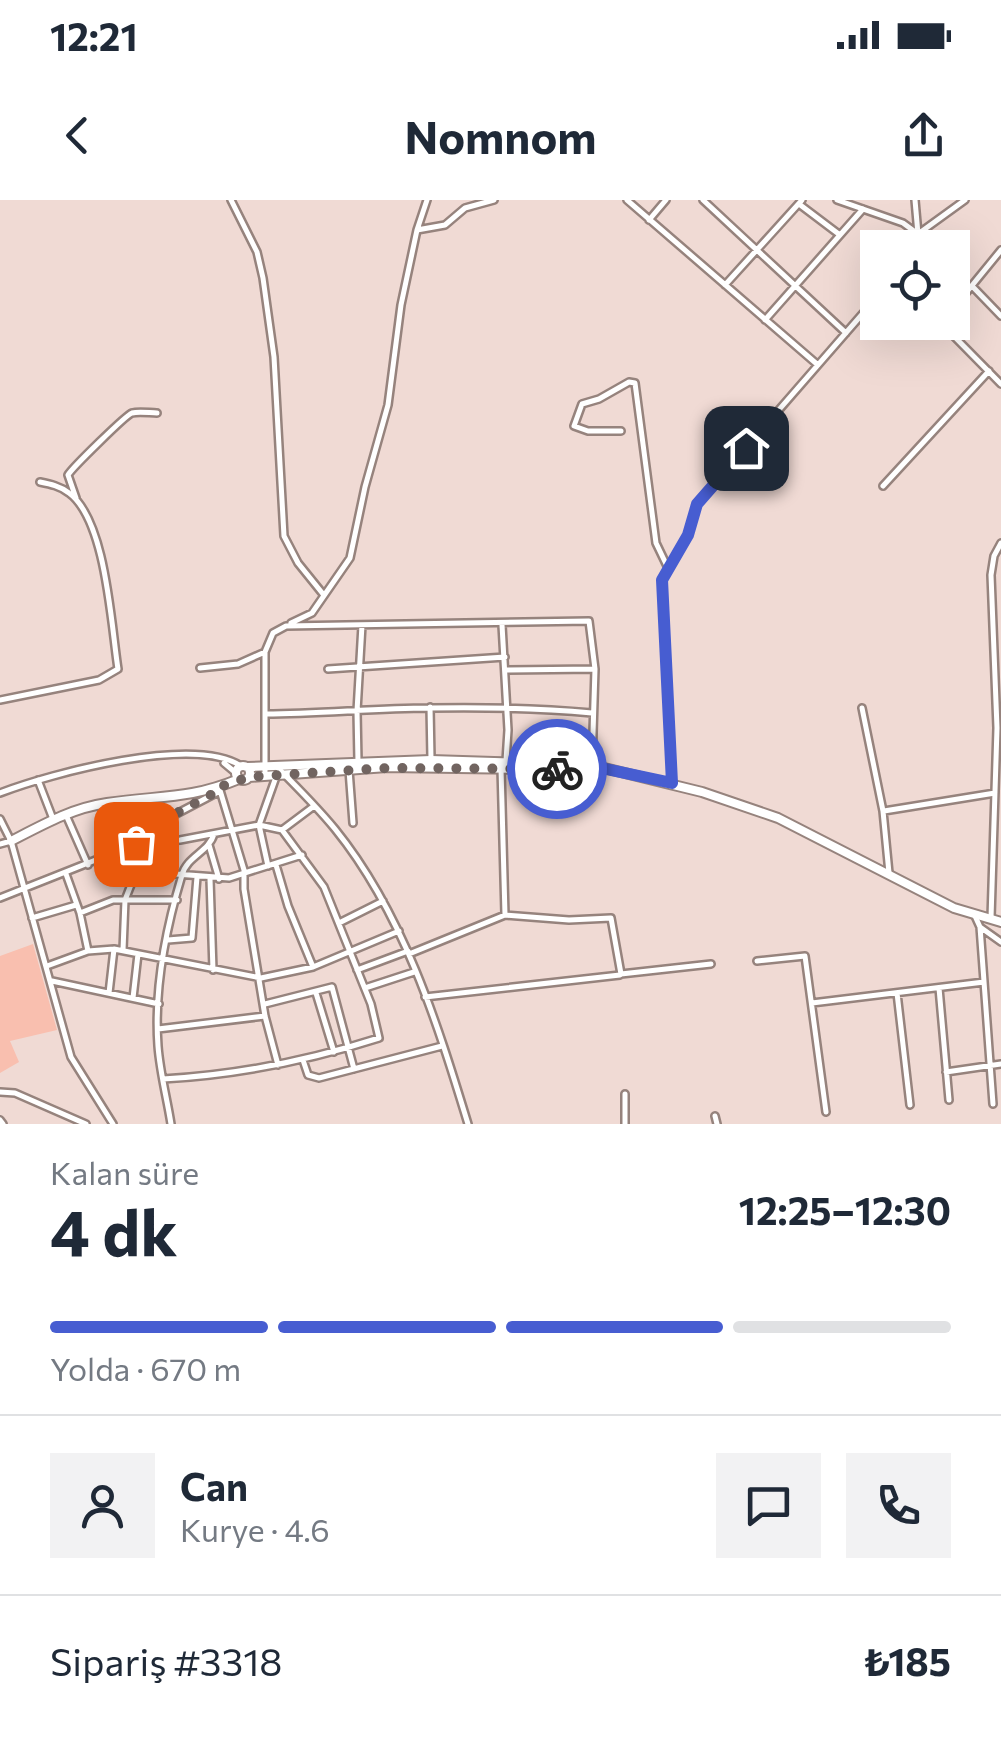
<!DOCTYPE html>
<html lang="tr">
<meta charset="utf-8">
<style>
:root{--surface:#fff;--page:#f2f2f3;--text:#1f2937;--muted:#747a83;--line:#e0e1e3;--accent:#475dd1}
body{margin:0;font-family:Commissioner,sans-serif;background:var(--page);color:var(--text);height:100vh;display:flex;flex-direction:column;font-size:38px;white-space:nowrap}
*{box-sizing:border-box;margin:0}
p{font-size:32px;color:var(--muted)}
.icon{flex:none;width:55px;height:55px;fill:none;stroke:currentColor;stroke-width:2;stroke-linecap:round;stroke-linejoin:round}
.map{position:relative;height:924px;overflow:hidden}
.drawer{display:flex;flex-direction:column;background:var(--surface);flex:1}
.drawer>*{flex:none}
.controls{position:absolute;left:860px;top:30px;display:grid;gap:20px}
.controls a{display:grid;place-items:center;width:110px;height:110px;border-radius:0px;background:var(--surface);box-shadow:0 10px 40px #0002;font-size:50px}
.pin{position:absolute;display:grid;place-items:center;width:85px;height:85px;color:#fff;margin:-42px;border-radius:20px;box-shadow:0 5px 15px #0006}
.courier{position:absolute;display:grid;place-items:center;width:100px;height:100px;margin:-50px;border:8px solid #475dd1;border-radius:50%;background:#fff;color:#222;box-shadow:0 2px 12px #0007}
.headline em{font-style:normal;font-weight:700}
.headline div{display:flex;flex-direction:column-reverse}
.headline{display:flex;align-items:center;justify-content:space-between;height:170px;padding:0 50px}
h1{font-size:65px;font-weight:700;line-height:75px}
.bar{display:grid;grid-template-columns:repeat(4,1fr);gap:15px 10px;align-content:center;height:120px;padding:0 50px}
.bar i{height:12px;border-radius:8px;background:var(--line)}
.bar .current{background:var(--accent)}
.bar p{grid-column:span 4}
.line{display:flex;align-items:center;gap:25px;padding:0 50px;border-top:2px solid var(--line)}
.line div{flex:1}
.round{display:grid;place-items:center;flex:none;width:105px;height:105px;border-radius:0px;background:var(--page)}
.status{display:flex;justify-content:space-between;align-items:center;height:70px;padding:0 50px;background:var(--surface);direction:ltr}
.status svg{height:28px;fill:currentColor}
header{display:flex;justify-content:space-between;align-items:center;height:130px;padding:0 50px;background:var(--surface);font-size:45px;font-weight:700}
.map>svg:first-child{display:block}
.green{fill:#f9bfaf}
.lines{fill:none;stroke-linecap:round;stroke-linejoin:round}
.minor-casing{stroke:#96837d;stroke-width:10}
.major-casing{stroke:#96837d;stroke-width:12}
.minor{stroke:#fff;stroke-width:5}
.major{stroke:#fff;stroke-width:8}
.done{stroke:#716460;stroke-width:10;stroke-dasharray:0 18}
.route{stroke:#475dd1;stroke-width:12}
</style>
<div class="status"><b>12:21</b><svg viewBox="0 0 49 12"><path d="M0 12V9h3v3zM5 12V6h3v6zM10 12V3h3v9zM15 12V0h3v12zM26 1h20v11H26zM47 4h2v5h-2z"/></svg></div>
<header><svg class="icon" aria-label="back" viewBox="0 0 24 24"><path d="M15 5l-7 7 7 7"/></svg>Nomnom<svg class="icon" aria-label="share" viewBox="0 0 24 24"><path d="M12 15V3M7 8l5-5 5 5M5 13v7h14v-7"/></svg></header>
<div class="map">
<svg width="1001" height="924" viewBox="0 0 1001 924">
<rect width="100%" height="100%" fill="#f0dad4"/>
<path class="green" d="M 33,744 L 57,830 L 10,841 L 19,862 L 0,873 L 0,756 Z"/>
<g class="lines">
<defs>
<path id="minor" d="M 231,0 L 257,52 L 263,78 L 274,157 L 284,336 L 298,363 L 323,394
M 627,0 L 818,165
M 703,0 L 846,133
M 837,0 L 903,23 L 918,34
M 915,0 L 918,34
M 799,4 L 840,35
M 649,20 L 666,0
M 417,30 L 427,0
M 916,48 L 918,34 L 965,0
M 725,85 L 802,0
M 972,86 L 1001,116
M 952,110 L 1001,50
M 765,120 L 863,9
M 940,122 L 1001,184
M 621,231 L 588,231 L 574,226 L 582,204 L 599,199 L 629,182 L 635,183 L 656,343 L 668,368
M 883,286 L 989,171
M 76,298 L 68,275 C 72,268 126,215 132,213 C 139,211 150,213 157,213
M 291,423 L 312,413 L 350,358 L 365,287 L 388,205 L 401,105 L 417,30 L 445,25 L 465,8 L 494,0
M 502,425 L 508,530 L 506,561
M 200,468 L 238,464 L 265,452
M 328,469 L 505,457
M 0,500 L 99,480 L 118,469 C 111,424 106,320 69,293 C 60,286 50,284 40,282
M 430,507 L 431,559
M 862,508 L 883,611 L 889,673
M 266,514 C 320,514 375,508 429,508 C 484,507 537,508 592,513
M 358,562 L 357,511 L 362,425
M 224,563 L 236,573
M 592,565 L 595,469
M 277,567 C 297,587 317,607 335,629 C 403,713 437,822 468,924
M 501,568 L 505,715 L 569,720 L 611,718 L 621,774 L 711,764
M 349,570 L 353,623
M 265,576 L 265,452 L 273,433 L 286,426 L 589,421 L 595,469 L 505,470
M 38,580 L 53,619
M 672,583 L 662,380 L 688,335 L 697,304 L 878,96
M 219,587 L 244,670 L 244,689 L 265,816 L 278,865
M 0,593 C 52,573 194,535 241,566
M 884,611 L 995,593
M 66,615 L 88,665
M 0,619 L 11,641 L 71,857 L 113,924
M 0,644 L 11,641
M 136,644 L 159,623 L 220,591
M 209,645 L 219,679
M 276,665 L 288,706 L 313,767
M 268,666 L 259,625 L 276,577
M 136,671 L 229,678 L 302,655
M 66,674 L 80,713 L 88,751
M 210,679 L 213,770
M 0,698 L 136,644 L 180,640 L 259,625 L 282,630 L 314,606
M 80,713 L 113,700 L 177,700
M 975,716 L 980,727 L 1001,742
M 32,718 L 76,705
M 991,718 L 997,528 L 991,375 L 994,356 L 1001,343
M 339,723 L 383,701
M 980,727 L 993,904
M 168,740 L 192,738 L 197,677
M 123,750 L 125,700 L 147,644
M 409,754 L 505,715
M 757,761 L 805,756 L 826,912
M 47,766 L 88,751 L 114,749 L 261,778 L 313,767 L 399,731
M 357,770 L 408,751
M 52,781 L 159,804
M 365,788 L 414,772
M 939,788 L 949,900
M 109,793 L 114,749
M 316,793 L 334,852
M 897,793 L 910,905
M 425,797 L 620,775
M 133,798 L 138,754
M 812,803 L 984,782
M 265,804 L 332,787 L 354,869
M 158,829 L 265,816
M 303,860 L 308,875 L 319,878 L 442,846
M 946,872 L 1001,864
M 163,879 C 237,875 307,861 379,838 L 371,804 L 324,687 L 282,630
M 0,892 L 15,893 L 86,924
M 625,894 L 625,924
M 715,916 L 717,924
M 0,920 L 3,924
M 171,924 C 167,898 160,873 158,846 C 154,791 166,728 182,675 C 187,656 209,652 214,634"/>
<path id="major" d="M236 573a7 7 0 1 1 14 0a7 7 0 1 1-14 0Z
M 247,567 L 431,560 L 592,565 L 702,592 L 778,618 L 954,708 L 1001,722
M 249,577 L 387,567 L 599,570
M 11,641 C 42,625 72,608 107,603 C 159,595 188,600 239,579"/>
</defs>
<use href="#minor" class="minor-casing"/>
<use href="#major" class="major-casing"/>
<use href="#minor" class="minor"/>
<use href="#major" class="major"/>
</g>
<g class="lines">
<path class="done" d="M 136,644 L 158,623 L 220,590 L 220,587 L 249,577 L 387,568 L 557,569"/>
<path class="route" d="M 557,569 L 606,569 L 672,583 L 662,380 L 688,335 L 697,304 L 746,248"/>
</g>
</svg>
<div class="controls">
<a><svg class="icon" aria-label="locate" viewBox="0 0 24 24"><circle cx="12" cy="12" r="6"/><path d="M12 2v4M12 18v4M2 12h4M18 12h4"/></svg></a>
</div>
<div class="pin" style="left:136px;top:644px;background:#ea580c"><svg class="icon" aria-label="bag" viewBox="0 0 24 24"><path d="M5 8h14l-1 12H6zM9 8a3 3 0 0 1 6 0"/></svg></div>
<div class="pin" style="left:746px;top:248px;background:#1f2937"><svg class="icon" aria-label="home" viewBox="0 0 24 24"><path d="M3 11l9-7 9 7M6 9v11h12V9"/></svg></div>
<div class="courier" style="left:557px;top:569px"><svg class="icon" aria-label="bike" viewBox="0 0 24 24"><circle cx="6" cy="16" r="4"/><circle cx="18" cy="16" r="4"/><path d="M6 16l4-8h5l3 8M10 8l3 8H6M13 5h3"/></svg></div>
</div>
<section class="drawer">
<div class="headline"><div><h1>4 dk</h1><p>Kalan süre</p></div><em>12:25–12:30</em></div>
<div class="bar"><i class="current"></i><i class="current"></i><i class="current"></i><i></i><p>Yolda · 670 m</p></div>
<div class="line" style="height:180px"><a class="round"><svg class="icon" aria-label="person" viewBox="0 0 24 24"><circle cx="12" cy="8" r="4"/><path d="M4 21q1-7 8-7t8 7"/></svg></a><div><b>Can</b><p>Kurye · 4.6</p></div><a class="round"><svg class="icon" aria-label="chat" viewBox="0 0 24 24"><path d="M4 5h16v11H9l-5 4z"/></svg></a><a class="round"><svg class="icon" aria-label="phone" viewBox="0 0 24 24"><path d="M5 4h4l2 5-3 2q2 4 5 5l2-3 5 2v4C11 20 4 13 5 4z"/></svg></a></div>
<div class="line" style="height:130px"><div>Sipariş #3318</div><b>₺185</b></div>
</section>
